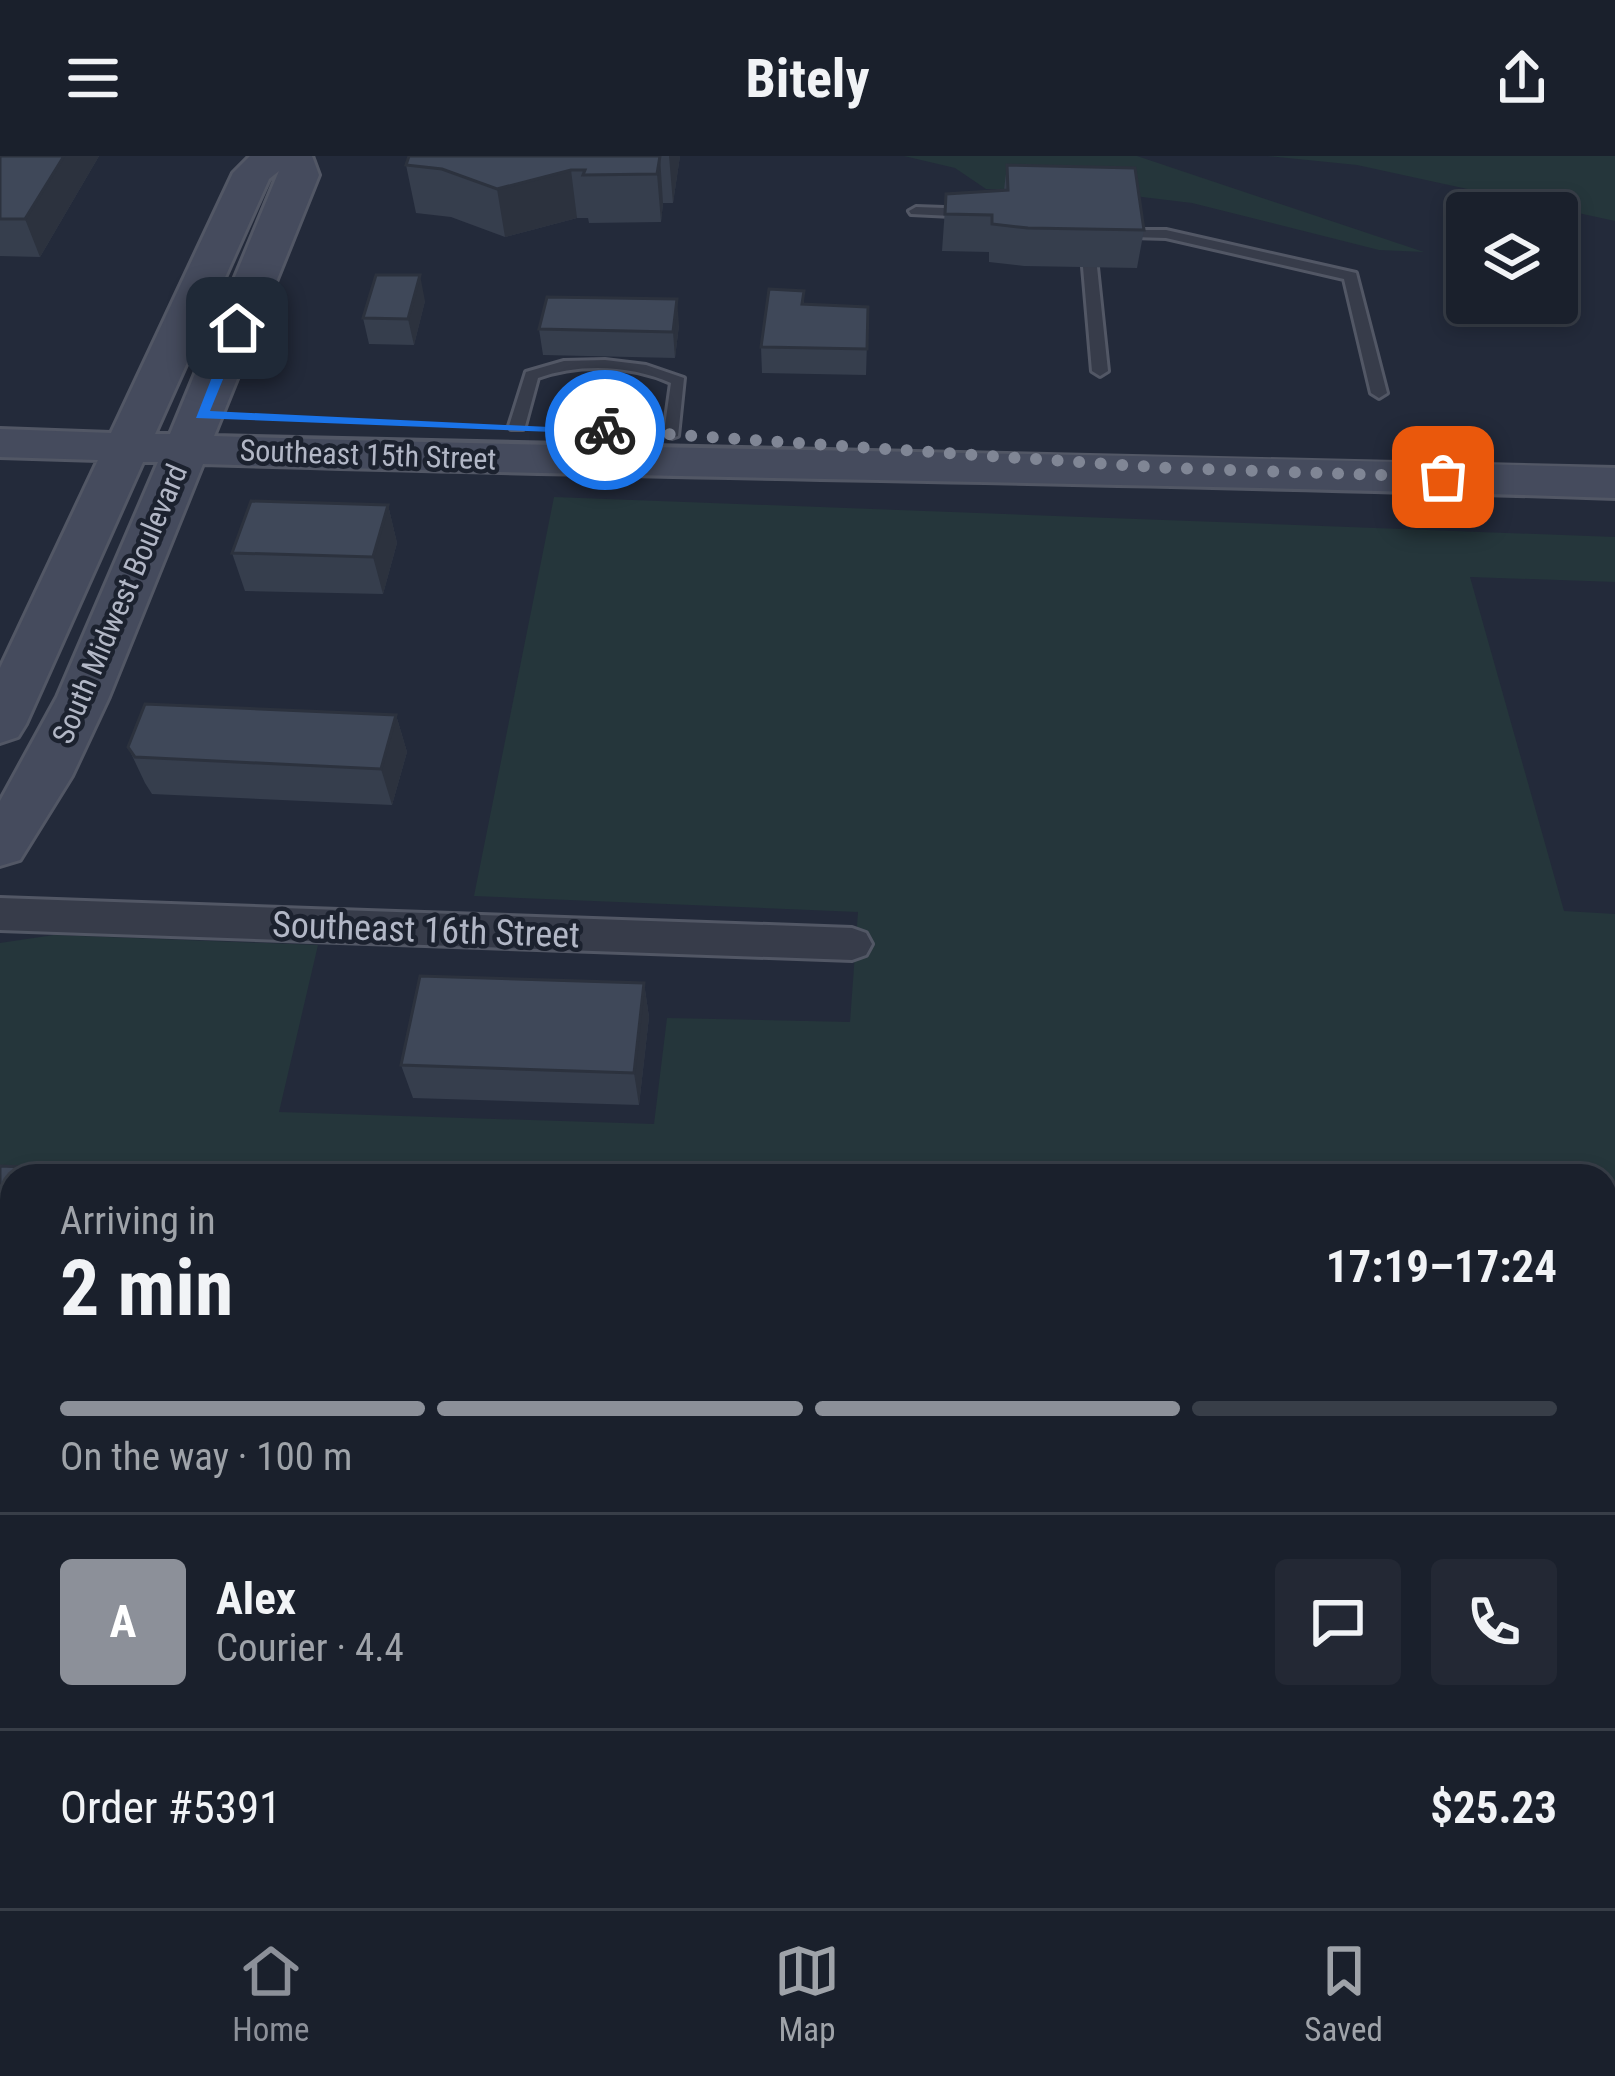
<!DOCTYPE html>
<meta charset="utf-8">
<style>
:root{--surface:#1a202c;--page:#232834;--text:#f1f3f6;--muted:#9fa3a9;--line:#383e48;--accent:#8c9099}
body{margin:0;font-family:"Roboto Condensed",sans-serif;background:var(--page);color:var(--text);height:100vh;display:flex;flex-direction:column;font-size:45px;white-space:nowrap}
*{box-sizing:border-box;margin:0}
p{font-size:39px;color:var(--muted)}
.icon{flex:none;width:66px;height:66px;fill:none;stroke:currentColor;stroke-width:2;stroke-linecap:round;stroke-linejoin:round}
.map{position:relative;flex:1;overflow:hidden}
.drawer{position:absolute;left:0px;top:1008px;width:1617px;height:744px;display:flex;flex-direction:column;background:var(--surface);border-radius:36px 36px 0 0;box-shadow:0 6px 18px #0003,0 0 0 3px var(--line)}
.drawer>*{flex:none}
.buttons{position:absolute;left:1446px;top:36px;display:grid;gap:24px}
.buttons a{display:grid;place-items:center;width:132px;height:132px;border-radius:12px;background:var(--surface);box-shadow:0 6px 18px #0003,0 0 0 3px var(--line);font-size:60px}
.pin{position:absolute;display:grid;place-items:center;width:102px;height:102px;color:#fff;margin:-51px;border-radius:24px;box-shadow:0 6px 18px #0006}
.courier{position:absolute;display:grid;place-items:center;width:120px;height:120px;margin:-60px;border:9px solid #1a73e8;border-radius:50%;background:#fff;color:#222;box-shadow:0 3px 15px #0007}
.overview em{font-style:normal;font-weight:700}
.overview div{display:flex;flex-direction:column-reverse}
.overview{display:flex;align-items:center;justify-content:space-between;height:204px;padding:0 60px}
h1{font-size:78px;font-weight:700;line-height:90px}
.bar{display:grid;grid-template-columns:repeat(4,1fr);gap:18px 12px;align-content:center;height:144px;padding:0 60px}
.bar i{height:15px;border-radius:9px;background:var(--line)}
.bar .selected{background:var(--accent)}
.bar p{grid-column:span 4}
.line{display:flex;align-items:center;gap:30px;padding:0 60px;border-top:3px solid var(--line)}
.line div{flex:1}
.round{display:grid;place-items:center;flex:none;width:126px;height:126px;border-radius:12px;background:var(--page)}
header{display:flex;justify-content:space-between;align-items:center;height:156px;padding:0 60px;background:var(--surface);font-size:54px;font-weight:700}
.dock{display:flex;justify-content:space-around;align-items:center;height:168px;border-top:3px solid var(--line);background:var(--surface);font-size:33px;color:var(--muted)}
.dock a{display:grid;justify-items:center;gap:6px}
.dock .selected{color:var(--accent)}
.map>svg:first-child{display:block}
.green{fill:#25363b}
.lines{fill:none;stroke-linecap:round;stroke-linejoin:round}
.lane-casing{stroke:#525765;stroke-width:6}
.street-casing{stroke:#525765;stroke-width:6}
.secondary-casing{stroke:#525765;stroke-width:6}
.lane{fill:#373c4a;fill-rule:evenodd}
.street{fill:#373c4a;fill-rule:evenodd}
.secondary{fill:#454b5d;fill-rule:evenodd}
.wall{fill:#363e4d}
.shaded-wall{fill:#2c323e}
.building{fill:#3f4859;stroke:#2c323e;stroke-width:3}
.route{fill:#1a73e8}
.done{stroke:#808695;stroke-width:12;stroke-dasharray:0 21.6}
.labels{text-anchor:middle;stroke-width:9;stroke-linejoin:round;paint-order:stroke}
.far-street-label{font-size:30px;fill:#b2b7c6;stroke:#1c222f}
.street-label{font-size:36px;fill:#b2b7c6;stroke:#1c222f}
</style>
<header><svg class="icon" aria-label="menu" viewBox="0 0 24 24"><path d="M4 6h16M4 12h16M4 18h16"/></svg>Bitely<svg class="icon" aria-label="share" viewBox="0 0 24 24"><path d="M12 15V3M7 8l5-5 5 5M5 13v7h14v-7"/></svg></header>
<div class="map">
<svg width="1615" height="1752" viewBox="0 0 1615 1752">
<rect width="100%" height="100%" fill="#232a3a"/>
<path class="green" d="M 904,0 L 1137,0 L 1424,96 L 1379,94 L 1192,47 L 1109,37 L 986,33 L 955,12 Z
M 1267,0 L 1615,0 L 1615,65 L 1357,9 Z
M 554,341 L 1615,381 L 1615,426 L 1470,421 L 1564,755 L 1615,758 L 1615,1436 L 1605,1435 L 1605,1020 L 0,1019 L 0,787 L 54,779 L 318,789 L 279,956 L 654,968 L 667,862 L 850,866 L 858,756 L 474,740 Z
M 1605,1522 L 1615,1523 L 1615,1752 L 713,1752 L 714,1740 L 1605,1740 Z"/>
<g class="lines">
<defs>
<path id="lane" d="M 916,51 L 973,53 L 980,57 L 973,61 L 911,58 L 909,55 Z
M 1128,74 L 1166,74 L 1356,117 L 1387,237 L 1379,242 L 1371,237 L 1344,123 L 1166,82 L 1133,81 L 1126,77 Z
M 1090,107 L 1097,111 L 1108,215 L 1100,220 L 1092,215 L 1083,111 Z
M 605,204 L 646,209 L 684,222 L 678,280 L 672,282 L 664,277 L 671,227 C 631,209 579,207 538,222 L 525,270 L 523,273 L 511,273 L 509,270 L 526,216 L 564,205 Z"/>
<path id="street" d="M 0,742 L 852,772 L 866,777 L 872,788 L 866,799 L 852,804 L 0,774 Z
M 0,1370 L 12,1370 L 12,1420 L 0,1420 Z
M 1605,1457 L 1615,1457 L 1615,1509 L 1605,1509 Z"/>
<path id="secondary" d="M 250,0 L 312,0 L 319,19 L 214,280 C 681,295 1148,297 1615,312 L 1615,342 C 1144,326 674,323 203,308 L 109,541 L 72,620 L 20,704 L 0,710 L 0,645 L 57,541 L 158,306 L 143,306 L 26,568 L 18,581 L 0,587 L 0,512 L 98,304 L 0,301 L 0,273 L 111,277 L 233,17 ZM 279,15 L 170,278 L 155,278 L 269,23 Z"/>
</defs>
<use href="#lane" class="lane-casing"/>
<use href="#street" class="street-casing"/>
<use href="#secondary" class="secondary-casing"/>
<use href="#lane" class="lane"/>
<use href="#street" class="street"/>
<use href="#secondary" class="secondary"/>
</g>
<path class="wall" d="M 0,0 L 99,0 L 40,101 L 0,100 Z
M 409,0 L 680,0 L 673,47 L 663,47 L 661,66 L 589,67 L 588,62 L 577,62 L 505,81 L 451,61 L 416,57 L 406,9 Z
M 1007,9 L 1144,74 L 1137,112 L 1024,110 L 989,106 L 989,96 L 942,95 L 946,38 L 1004,34 Z
M 804,135 L 804,148 L 868,151 L 866,219 L 762,217 L 761,191 Z
M 425,145 L 414,189 L 369,188 L 363,162 Z
M 679,169 L 675,202 L 543,199 L 539,173 Z
M 388,349 L 397,387 L 383,438 L 245,435 L 232,397 Z
M 396,559 L 407,596 L 392,649 L 152,638 L 145,627 L 128,591 Z
M 644,827 L 649,861 L 639,949 L 413,942 L 401,909 Z
M 0,1010 L 122,1015 L 125,1020 L 12,1020 L 12,1248 L 10,1255 L 0,1254 Z
M 0,1503 L 12,1504 L 12,1726 L 0,1725 Z"/>
<path class="shaded-wall" d="M 64,0 L 99,0 L 40,101 L 25,63 Z
M 660,0 L 663,47 L 661,66 L 657,18 Z
M 669,0 L 680,0 L 673,47 Z
M 571,14 L 577,62 L 505,81 L 497,33 Z
M 420,119 L 425,145 L 414,189 L 408,163 Z
M 677,143 L 679,169 L 675,202 L 673,176 Z
M 388,349 L 397,387 L 383,438 L 373,401 Z
M 396,559 L 407,596 L 392,649 L 381,613 Z
M 644,827 L 649,861 L 639,949 L 634,917 Z
M 12,1143 L 12,1248 L 10,1255 L 0,1245 L 0,1178 Z"/>
<path class="building" d="M 0,0 L 64,0 L 25,63 L 0,63 Z
M 409,0 L 660,0 L 657,18 L 583,19 L 585,14 L 571,14 L 497,33 L 442,13 L 406,9 Z
M 1007,9 L 1135,12 L 1144,74 L 1028,72 L 992,68 L 992,59 L 945,58 L 946,38 L 1008,34 Z
M 376,119 L 420,119 L 408,163 L 363,162 Z
M 769,133 L 804,135 L 802,148 L 868,151 L 867,193 L 761,191 Z
M 547,141 L 677,143 L 673,176 L 539,173 Z
M 251,345 L 388,349 L 373,401 L 232,397 Z
M 145,548 L 396,559 L 381,613 L 135,601 L 128,591 Z
M 420,820 L 644,827 L 634,917 L 401,909 Z
M 0,1010 L 122,1015 L 121,1020 L 12,1020 L 12,1143 L 0,1178 Z
M 0,1503 L 12,1504 L 12,1715 L 0,1714 Z"/>
<path class="route" d="M 232,170 L 244,172 L 210,255 L 612,274 L 605,278 L 196,262 Z"/>
<g class="lines">
<path class="done" d="M 605,274 L 1168,312 L 1443,321"/>
</g>
<g class="labels">
<g class="far-street-label">
<text transform="translate(368 299) rotate(2)" y="10">Southeast 15th Street</text>
<text transform="translate(120 448) rotate(-67)" y="10">South Midwest Boulevard</text>
</g>
<g class="street-label">
<text transform="translate(426 773) rotate(2)" y="13">Southeast 16th Street</text>
</g>
</g>
</svg>
<div class="buttons">
<a><svg class="icon" aria-label="layers" viewBox="0 0 24 24"><path d="M12 4l9 5-9 5-9-5zM3 14l9 5 9-5"/></svg></a>
</div>
<div class="pin" style="left:1443px;top:321px;background:#ea580c"><svg class="icon" aria-label="bag" viewBox="0 0 24 24"><path d="M5 8h14l-1 12H6zM9 8a3 3 0 0 1 6 0"/></svg></div>
<div class="pin" style="left:237px;top:172px;background:#1f2937"><svg class="icon" aria-label="home" viewBox="0 0 24 24"><path d="M3 11l9-7 9 7M6 9v11h12V9"/></svg></div>
<div class="courier" style="left:605px;top:274px"><svg class="icon" aria-label="bike" viewBox="0 0 24 24"><circle cx="6" cy="16" r="4"/><circle cx="18" cy="16" r="4"/><path d="M6 16l4-8h5l3 8M10 8l3 8H6M13 5h3"/></svg></div>
<section class="drawer">
<div class="overview"><div><h1>2 min</h1><p>Arriving in</p></div><em>17:19–17:24</em></div>
<div class="bar"><i class="selected"></i><i class="selected"></i><i class="selected"></i><i></i><p>On the way · 100 m</p></div>
<div class="line" style="height:216px"><b class="round" style="background:var(--accent);color:#fff">A</b><div><b>Alex</b><p>Courier · 4.4</p></div><a class="round"><svg class="icon" aria-label="chat" viewBox="0 0 24 24"><path d="M4 5h16v11H9l-5 4z"/></svg></a><a class="round"><svg class="icon" aria-label="phone" viewBox="0 0 24 24"><path d="M5 4h4l2 5-3 2q2 4 5 5l2-3 5 2v4C11 20 4 13 5 4z"/></svg></a></div>
<div class="line" style="height:156px"><div>Order #5391</div><b>$25.23</b></div>
</section>
</div>
<nav class="dock">
<a class="selected"><svg class="icon" aria-label="home" viewBox="0 0 24 24"><path d="M3 11l9-7 9 7M6 9v11h12V9"/></svg>Home</a>
<a><svg class="icon" aria-label="map" viewBox="0 0 24 24"><path d="M3 6l6-2 6 2 6-2v14l-6 2-6-2-6 2zM9 4v14M15 6v14"/></svg>Map</a>
<a><svg class="icon" aria-label="saved" viewBox="0 0 24 24"><path d="M7 4h10v16l-5-4-5 4z"/></svg>Saved</a>
</nav>
